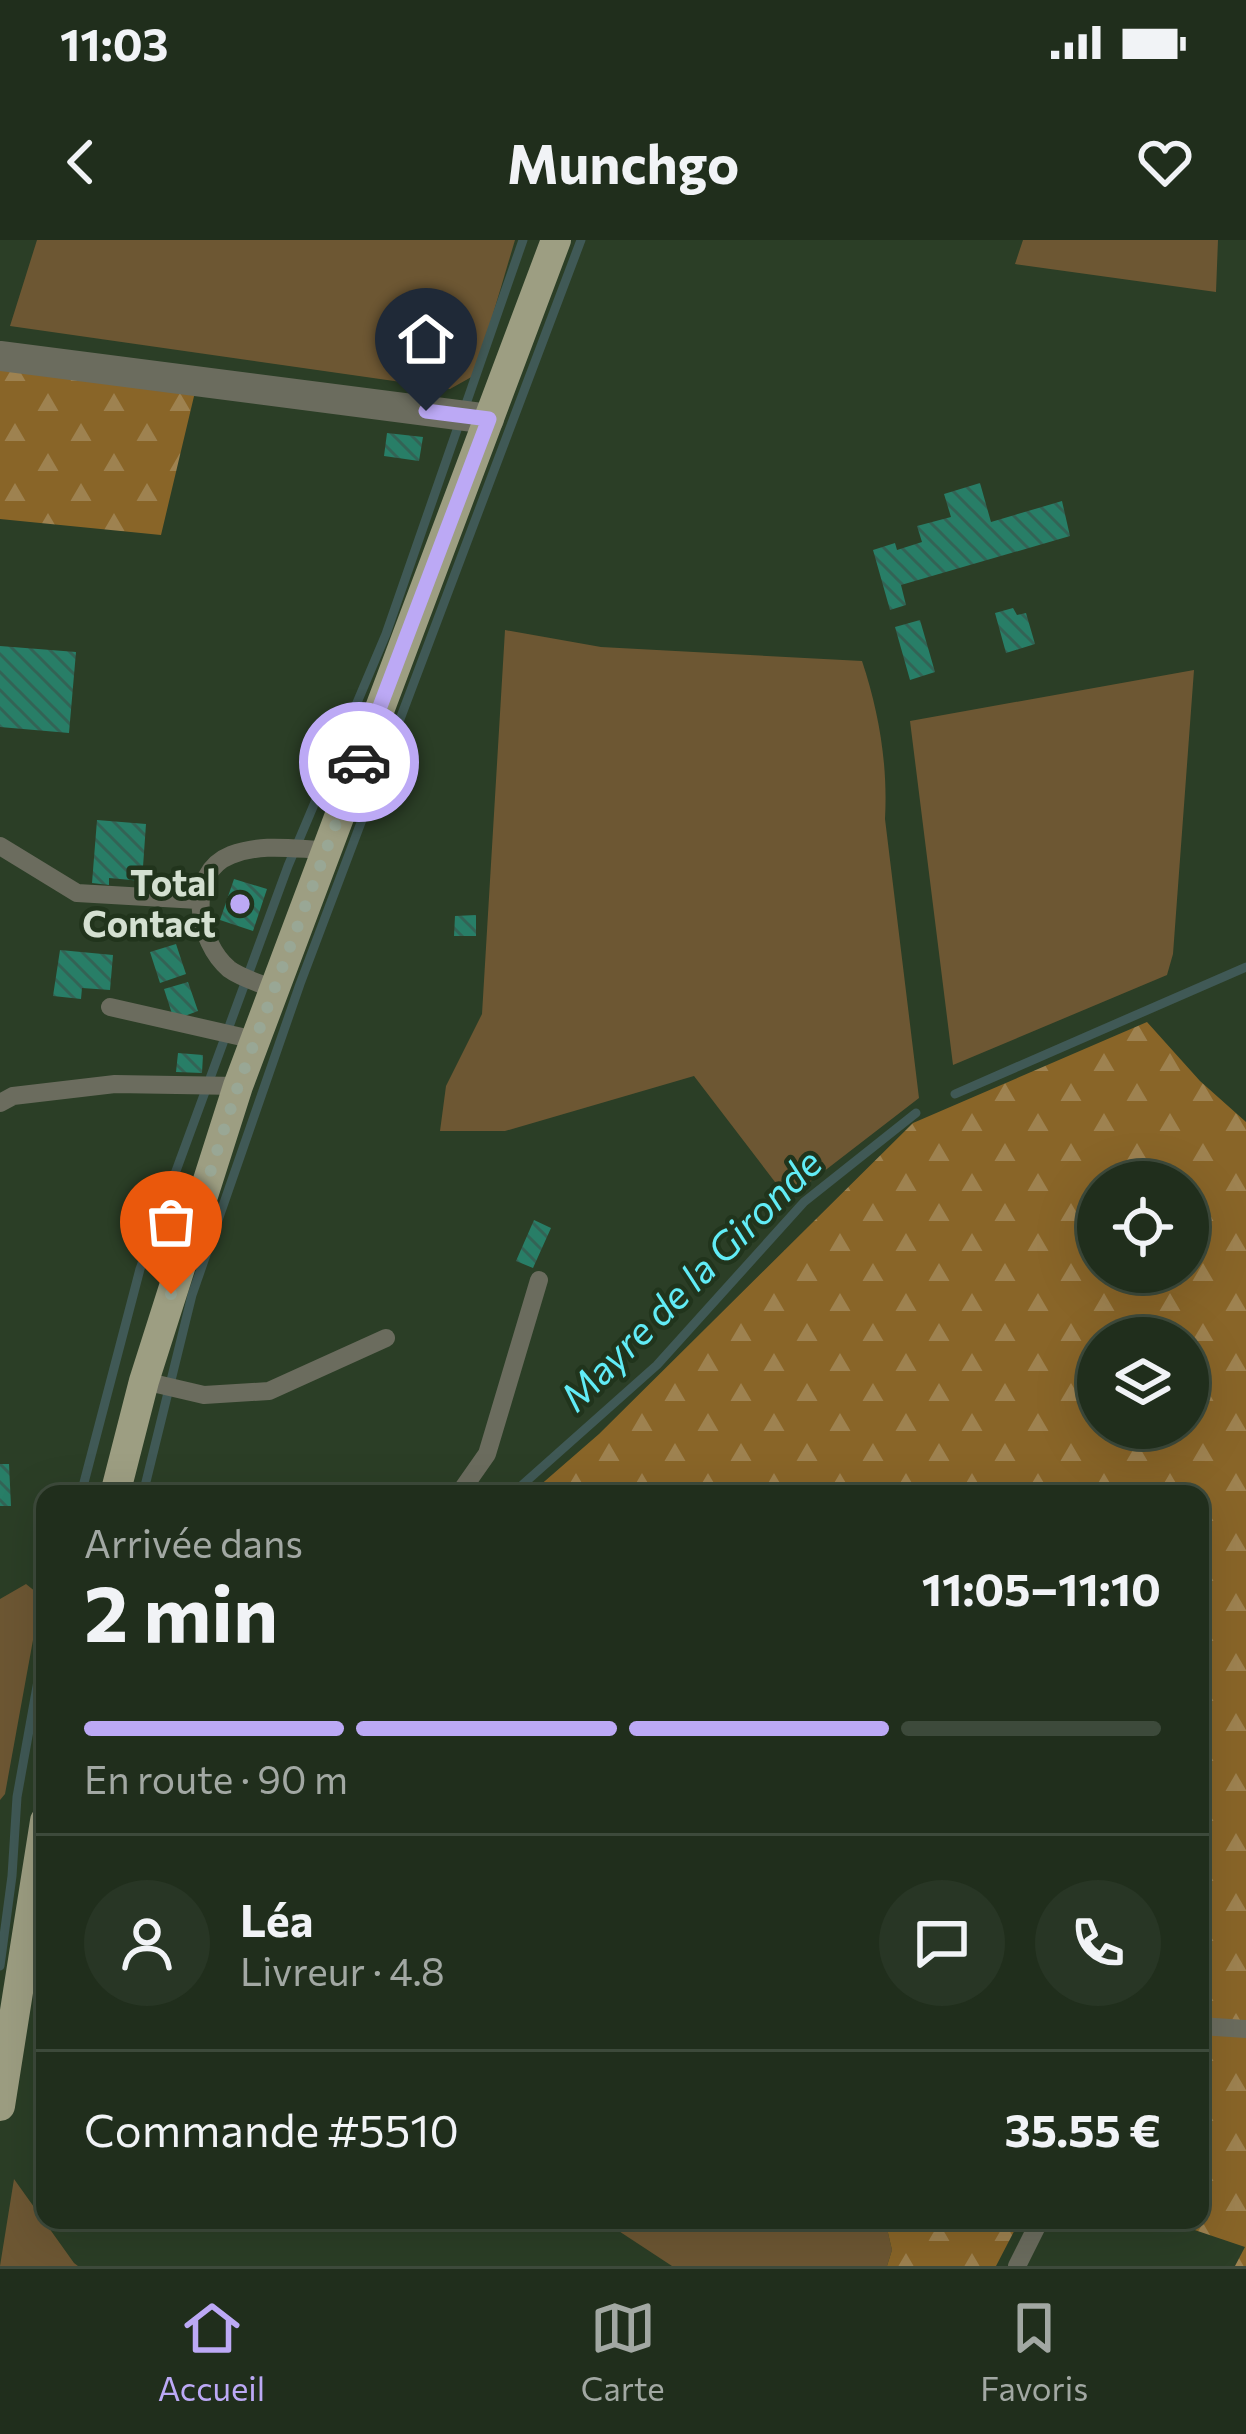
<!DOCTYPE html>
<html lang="fr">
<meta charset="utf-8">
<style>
:root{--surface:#202e1c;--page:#283625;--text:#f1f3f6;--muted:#a2a8a3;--line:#3d4a3b;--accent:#bca9f5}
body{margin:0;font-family:Commissioner,sans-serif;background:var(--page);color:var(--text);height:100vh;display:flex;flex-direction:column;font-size:45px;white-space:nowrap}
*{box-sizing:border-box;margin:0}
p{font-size:39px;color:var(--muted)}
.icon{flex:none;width:66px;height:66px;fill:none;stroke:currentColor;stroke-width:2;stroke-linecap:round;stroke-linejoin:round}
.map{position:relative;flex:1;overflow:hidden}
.sheet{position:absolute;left:36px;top:1245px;width:1173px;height:744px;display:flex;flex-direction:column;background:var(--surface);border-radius:24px;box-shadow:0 12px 48px #0002,0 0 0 3px var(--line)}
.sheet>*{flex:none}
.fabs{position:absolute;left:1077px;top:921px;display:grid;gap:24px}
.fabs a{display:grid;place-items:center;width:132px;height:132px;border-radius:50%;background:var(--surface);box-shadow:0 12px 48px #0002,0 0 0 3px var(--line);font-size:60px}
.pin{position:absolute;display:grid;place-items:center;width:102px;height:102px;color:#fff;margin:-123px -51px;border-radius:50% 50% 50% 0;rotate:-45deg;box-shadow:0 0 12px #0007}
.pin .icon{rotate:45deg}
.courier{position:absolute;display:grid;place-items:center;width:120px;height:120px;margin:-60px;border:9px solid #bca9f5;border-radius:50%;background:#fff;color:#222;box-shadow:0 3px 15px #0007}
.summary em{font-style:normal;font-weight:700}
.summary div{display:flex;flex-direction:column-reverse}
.summary{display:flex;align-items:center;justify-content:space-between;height:204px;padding:0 48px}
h1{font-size:78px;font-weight:700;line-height:90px}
.bar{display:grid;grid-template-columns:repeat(4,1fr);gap:18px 12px;align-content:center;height:144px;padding:0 48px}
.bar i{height:15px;border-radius:9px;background:var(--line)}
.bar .on{background:var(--accent)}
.bar p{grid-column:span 4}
.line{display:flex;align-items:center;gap:30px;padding:0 48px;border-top:3px solid var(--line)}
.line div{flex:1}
.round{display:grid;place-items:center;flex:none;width:126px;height:126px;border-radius:63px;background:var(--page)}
.status{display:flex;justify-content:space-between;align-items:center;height:84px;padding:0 60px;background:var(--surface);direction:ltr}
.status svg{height:33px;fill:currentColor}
header{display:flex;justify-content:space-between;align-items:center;height:156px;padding:0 48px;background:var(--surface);font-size:54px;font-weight:700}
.dock{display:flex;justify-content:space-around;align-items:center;height:168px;border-top:3px solid var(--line);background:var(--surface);font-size:33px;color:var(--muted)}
.dock a{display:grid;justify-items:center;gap:6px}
.dock .on{color:var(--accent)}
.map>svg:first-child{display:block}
.green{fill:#6d5733}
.forest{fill:url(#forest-firs);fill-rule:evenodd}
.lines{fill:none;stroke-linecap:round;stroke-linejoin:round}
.stream{stroke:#405956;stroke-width:9}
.building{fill:url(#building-back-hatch)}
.service{stroke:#6b6c5e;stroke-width:18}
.minor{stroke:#6b6c5e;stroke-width:30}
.primary{stroke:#9d9e82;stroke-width:30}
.done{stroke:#99a795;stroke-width:12;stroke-dasharray:0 21.6}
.route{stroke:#bca9f5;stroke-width:15}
.poi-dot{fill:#bca9f5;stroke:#21341c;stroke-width:4.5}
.labels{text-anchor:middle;stroke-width:9;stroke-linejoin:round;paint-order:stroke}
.poi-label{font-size:36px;font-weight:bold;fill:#d4e0d1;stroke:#21341c;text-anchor:end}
.water-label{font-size:39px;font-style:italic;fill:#61ecf6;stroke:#21341c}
</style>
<div class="status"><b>11:03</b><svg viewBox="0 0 49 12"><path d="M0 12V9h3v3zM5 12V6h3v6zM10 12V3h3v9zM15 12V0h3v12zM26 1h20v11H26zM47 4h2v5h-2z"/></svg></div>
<header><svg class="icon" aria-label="back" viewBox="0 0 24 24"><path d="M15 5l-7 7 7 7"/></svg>Munchgo<svg class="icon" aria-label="heart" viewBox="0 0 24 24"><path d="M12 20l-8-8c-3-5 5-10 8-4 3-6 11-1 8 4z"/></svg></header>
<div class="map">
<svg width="1246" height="2026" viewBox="0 0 1246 2026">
<defs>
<pattern id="forest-firs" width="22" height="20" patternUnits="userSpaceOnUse" patternTransform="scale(3)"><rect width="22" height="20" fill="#896528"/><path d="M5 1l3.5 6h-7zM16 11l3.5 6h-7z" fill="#9e8250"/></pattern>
<pattern id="building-back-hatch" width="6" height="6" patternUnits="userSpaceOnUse" patternTransform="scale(3)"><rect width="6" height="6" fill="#287e67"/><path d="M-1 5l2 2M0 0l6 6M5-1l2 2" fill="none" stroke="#336355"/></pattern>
</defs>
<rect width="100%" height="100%" fill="#2b3e26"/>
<path class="green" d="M 37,0 L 515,0 L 475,135 L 450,149 L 10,86 Z
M 1023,0 L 1218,0 L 1216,52 L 1015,24 Z
M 505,390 L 601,407 L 862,421 C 879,472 888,525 885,579 L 919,858 L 788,959 L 694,836 L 505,891 L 440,891 L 446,846 L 482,774 Z
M 1194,430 L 1173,714 L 1167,735 L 953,825 L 910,481 Z
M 26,1344 L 41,1356 L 5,1554 L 0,1560 L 0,1359 Z
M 14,1939 L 74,2023 L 78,2026 L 0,2026 Z
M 602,1980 L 885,1980 L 892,2010 L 887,2026 L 672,2026 Z"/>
<path class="forest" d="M 0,127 L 195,152 L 161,295 L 0,279 Z
M 1147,782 L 1200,841 L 1246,882 L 1246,2026 L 1235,2026 L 1245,2007 L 1165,1980 L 1200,1980 L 1200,1254 L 530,1254 L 599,1194 L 913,883 ZM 1098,942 L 1188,942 L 1188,1032 L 1098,1032 ZM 1098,1098 L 1188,1098 L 1188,1188 L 1098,1188 Z
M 885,1980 L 1020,1980 L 996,2026 L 887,2026 L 892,2010 Z"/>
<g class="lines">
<path class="stream" d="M 955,854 L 1246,727
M 81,1254 L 140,1029 L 288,626 L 386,394 L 523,0
M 143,1254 L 192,1055 L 300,744 L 581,0
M 512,1254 L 657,1125 L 804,962 L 916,873
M 0,1726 L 12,1636 L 17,1557 L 45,1402"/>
</g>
<path class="building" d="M 387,193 L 423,197 L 419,221 L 384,216 Z
M 980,243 L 991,282 L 1062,261 L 1070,296 L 901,345 L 906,365 L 890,370 L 873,310 L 895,303 L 897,310 L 922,302 L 917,286 L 951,277 L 944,254 Z
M 1013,368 L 1017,375 L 1026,373 L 1035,404 L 1006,413 L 995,373 Z
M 920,380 L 935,432 L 910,440 L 895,387 Z
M 0,406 L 76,412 L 69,493 L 0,487 Z
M 97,580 L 146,584 L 142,641 L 109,638 L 109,645 L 92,643 Z
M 234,639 L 267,649 L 253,691 L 220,680 Z
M 476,675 L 476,696 L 454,696 L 455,676 Z
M 176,704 L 186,734 L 160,743 L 150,712 Z
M 60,710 L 113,715 L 110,750 L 82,748 L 81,759 L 53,756 Z
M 188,742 L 198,771 L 174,780 L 164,749 Z
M 178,813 L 203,815 L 202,833 L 176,832 Z
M 534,980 L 551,988 L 533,1028 L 516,1021 Z
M 0,1224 L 9,1224 L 11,1266 L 0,1266 Z"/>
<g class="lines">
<path class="service" d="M 0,606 L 77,653 L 198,660
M 273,749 C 260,743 241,738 229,729 C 197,702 185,633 231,615 C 261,603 294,609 326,610
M 110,767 L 255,800
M 0,863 L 13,856 L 115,844 L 238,846
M 144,1141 L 204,1155 L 269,1151 L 386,1098
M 459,1254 L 487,1214 L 539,1040
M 1200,1786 L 1246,1789
M 1017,2026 L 1040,1980"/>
<path class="minor" d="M 0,116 L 489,179"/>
<path class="primary" d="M 115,1254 L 144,1141 L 238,846 L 556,0
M 0,1866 L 45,1581"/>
</g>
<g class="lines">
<path class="done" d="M 171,1054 L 238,846 L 359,522"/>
<path class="route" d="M 359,522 L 489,179 L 426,171"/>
</g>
<circle class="poi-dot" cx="240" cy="664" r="12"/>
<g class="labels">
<g class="poi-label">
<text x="216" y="656">Total<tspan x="216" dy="41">Contact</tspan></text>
</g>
<g class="water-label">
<text transform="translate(691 1040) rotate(-45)" y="14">Mayre de la Gironde</text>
</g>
</g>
</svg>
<div class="fabs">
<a><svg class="icon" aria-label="locate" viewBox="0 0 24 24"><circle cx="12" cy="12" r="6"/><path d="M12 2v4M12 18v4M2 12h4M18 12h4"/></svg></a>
<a><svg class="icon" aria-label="layers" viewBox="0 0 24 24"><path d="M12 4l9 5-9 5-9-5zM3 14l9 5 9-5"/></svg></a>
</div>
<div class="pin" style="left:171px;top:1054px;background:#ea580c"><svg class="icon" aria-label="bag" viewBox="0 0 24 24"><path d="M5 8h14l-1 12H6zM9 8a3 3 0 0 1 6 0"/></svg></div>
<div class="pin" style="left:426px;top:171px;background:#1f2937"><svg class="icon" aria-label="home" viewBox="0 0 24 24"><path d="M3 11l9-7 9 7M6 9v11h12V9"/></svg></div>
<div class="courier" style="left:359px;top:522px"><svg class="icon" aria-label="car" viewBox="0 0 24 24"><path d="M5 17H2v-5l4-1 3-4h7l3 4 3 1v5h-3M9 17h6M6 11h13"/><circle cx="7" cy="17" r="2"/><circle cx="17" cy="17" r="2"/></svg></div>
<section class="sheet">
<div class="summary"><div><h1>2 min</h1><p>Arrivée dans</p></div><em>11:05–11:10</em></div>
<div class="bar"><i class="on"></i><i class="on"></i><i class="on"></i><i></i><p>En route · 90 m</p></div>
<div class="line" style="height:216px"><a class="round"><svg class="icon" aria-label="person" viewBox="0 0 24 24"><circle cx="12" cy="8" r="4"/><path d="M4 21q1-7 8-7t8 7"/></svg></a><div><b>Léa</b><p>Livreur · 4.8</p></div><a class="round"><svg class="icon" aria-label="chat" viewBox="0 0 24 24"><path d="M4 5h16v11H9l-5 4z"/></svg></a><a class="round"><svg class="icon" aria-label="phone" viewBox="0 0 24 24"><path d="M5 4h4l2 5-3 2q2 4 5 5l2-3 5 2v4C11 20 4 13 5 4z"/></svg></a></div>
<div class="line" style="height:156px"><div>Commande #5510</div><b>35.55 €</b></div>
</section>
</div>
<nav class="dock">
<a class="on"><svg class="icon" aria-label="home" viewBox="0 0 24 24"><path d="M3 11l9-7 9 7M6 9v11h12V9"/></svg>Accueil</a>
<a><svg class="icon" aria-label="map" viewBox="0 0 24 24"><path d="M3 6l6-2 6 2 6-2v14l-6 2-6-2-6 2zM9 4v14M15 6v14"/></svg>Carte</a>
<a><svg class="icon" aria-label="saved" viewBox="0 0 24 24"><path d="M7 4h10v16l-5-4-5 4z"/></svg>Favoris</a>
</nav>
